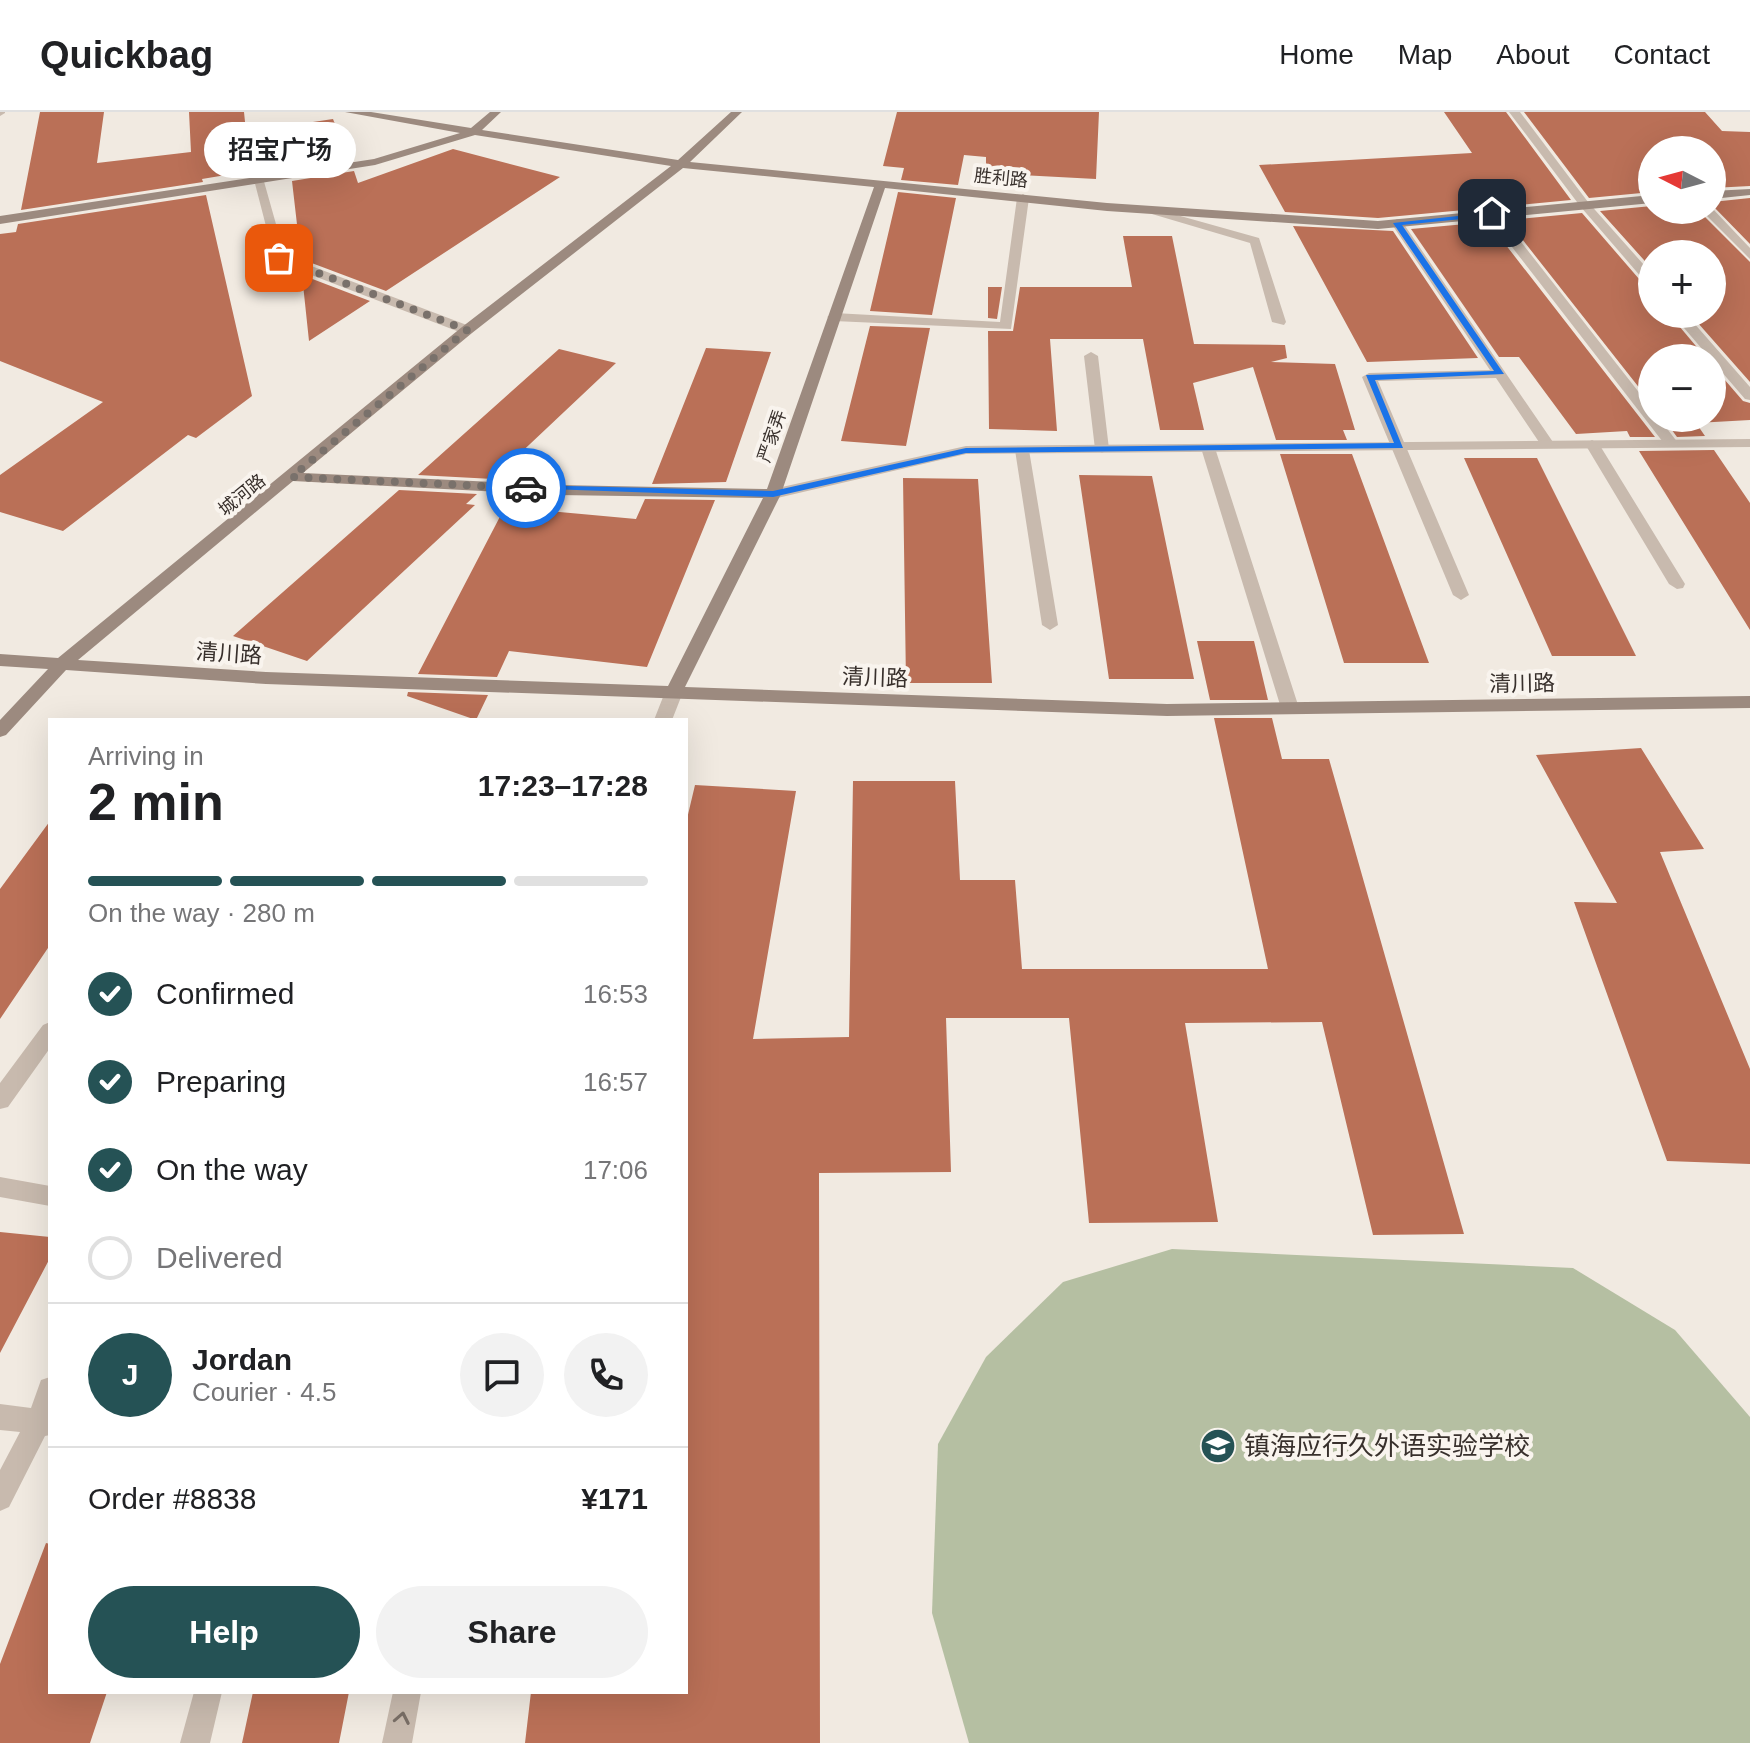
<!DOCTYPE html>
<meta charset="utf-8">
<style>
:root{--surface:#fff;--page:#f2f2f2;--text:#202124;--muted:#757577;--line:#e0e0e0;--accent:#255255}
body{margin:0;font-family:Arial,"Noto Sans SC",sans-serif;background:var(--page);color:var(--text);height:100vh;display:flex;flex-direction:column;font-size:30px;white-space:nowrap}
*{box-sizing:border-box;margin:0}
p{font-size:26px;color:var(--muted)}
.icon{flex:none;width:44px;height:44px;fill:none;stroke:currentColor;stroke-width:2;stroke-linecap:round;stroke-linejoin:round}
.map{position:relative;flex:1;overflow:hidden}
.panel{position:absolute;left:48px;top:606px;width:640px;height:976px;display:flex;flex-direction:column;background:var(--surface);border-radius:0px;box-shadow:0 8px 32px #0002}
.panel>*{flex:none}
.needle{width:52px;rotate:276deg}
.buttons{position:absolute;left:1638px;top:24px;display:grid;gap:16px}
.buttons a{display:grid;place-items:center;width:88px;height:88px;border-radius:50%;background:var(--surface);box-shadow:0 8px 32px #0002;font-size:40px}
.pin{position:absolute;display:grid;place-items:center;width:68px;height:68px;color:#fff;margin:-34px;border-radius:16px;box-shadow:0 4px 12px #0006}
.courier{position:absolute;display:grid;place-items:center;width:80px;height:80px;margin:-40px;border:6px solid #1a73e8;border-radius:50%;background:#fff;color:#222;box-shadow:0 2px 10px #0007}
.bubble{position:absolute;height:56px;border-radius:28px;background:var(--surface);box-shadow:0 8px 32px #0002;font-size:26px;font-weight:600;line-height:56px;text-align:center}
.overview em{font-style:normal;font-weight:600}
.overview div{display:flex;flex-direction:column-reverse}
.overview{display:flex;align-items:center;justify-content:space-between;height:136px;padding:0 40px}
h1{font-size:52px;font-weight:600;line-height:60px}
.bar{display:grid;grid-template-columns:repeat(4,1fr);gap:12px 8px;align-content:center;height:96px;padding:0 40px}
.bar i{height:10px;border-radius:6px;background:var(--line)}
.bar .active{background:var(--accent)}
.bar p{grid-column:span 4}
.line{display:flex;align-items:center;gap:20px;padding:0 40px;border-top:2px solid var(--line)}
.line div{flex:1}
.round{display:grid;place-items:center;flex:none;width:84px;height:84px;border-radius:42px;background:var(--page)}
ol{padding:0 40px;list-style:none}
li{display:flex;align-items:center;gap:24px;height:88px}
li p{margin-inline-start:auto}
li .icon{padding:8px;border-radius:50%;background:var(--accent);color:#fff;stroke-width:4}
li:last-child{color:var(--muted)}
li i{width:44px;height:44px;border:4px solid var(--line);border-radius:50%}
.cta{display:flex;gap:16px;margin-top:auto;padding:16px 40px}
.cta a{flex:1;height:92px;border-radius:48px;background:var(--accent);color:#fff;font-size:32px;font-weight:600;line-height:92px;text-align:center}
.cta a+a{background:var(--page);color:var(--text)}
header{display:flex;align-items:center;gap:48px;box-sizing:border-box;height:112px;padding:0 40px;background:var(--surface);border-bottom:2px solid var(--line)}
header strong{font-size:38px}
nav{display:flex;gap:44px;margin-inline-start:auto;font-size:28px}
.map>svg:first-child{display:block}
.green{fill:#b5bfa2}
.building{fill:#ba7057}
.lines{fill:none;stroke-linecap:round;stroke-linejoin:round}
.lane{fill:#c8baae;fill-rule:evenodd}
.street{fill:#c8baae;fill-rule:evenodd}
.secondary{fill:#9c8a7f;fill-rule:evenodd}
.oneway{stroke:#796e66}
.route{fill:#1a73e8}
.done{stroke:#79716b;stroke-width:8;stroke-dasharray:0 14.4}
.labels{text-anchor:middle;stroke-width:8;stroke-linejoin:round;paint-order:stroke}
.far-street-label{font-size:18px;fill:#38302c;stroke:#f9f4ee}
.street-label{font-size:22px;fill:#38302c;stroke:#f9f4ee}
.near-poi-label{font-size:26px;fill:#38302c;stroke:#f9f4ee;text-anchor:start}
</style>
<header>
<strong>Quickbag</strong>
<nav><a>Home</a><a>Map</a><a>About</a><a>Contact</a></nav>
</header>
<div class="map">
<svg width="1750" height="1631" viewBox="0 0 1750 1631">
<rect width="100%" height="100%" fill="#f1eae1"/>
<path class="green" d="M 1172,1137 L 1573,1156 L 1675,1218 L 1750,1305 L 1750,1631 L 969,1631 L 932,1501 L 938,1332 L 986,1245 L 1063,1170 Z"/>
<path class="building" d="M 40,0 L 104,0 L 97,51 L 191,40 L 189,0 L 244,0 L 250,59 L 202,67 L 203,70 L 21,98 Z
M 897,0 L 1099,0 L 1096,67 L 986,61 L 986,45 L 964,43 L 958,73 L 901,68 L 904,56 L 883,54 Z
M 1444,0 L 1506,0 L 1571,88 L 1378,106 L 1285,100 L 1259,53 L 1472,41 Z
M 1524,0 L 1705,0 L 1722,19 L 1750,20 L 1750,74 L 1712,76 L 1712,38 L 1652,38 L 1652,80 L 1589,86 Z
M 333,7 L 349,48 L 291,57 L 286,14 Z
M 453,37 L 560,65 L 386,179 L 301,147 L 292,69 L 354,59 L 358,71 Z
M 898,80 L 956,86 L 932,203 L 870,199 Z
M 206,83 L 252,284 L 196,326 L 188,323 L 63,419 L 0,400 L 0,363 L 103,290 L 0,249 L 0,122 L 16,120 L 18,112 Z
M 1750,86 L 1750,132 L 1712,93 L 1712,90 Z
M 1652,94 L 1652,98 L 1698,98 L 1750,150 L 1750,270 L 1690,202 L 1712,202 L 1712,142 L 1652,142 L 1652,157 L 1600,99 Z
M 1582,101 L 1646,175 L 1652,177 L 1652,202 L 1669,202 L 1706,246 L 1652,246 L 1652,292 L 1507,108 Z
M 1488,110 L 1655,325 L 1630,325 L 1627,319 L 1576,322 L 1519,245 L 1499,245 L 1411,117 Z
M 1293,114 L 1393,119 L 1478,246 L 1367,250 Z
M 1123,124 L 1172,124 L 1194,232 L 1285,233 L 1287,246 L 1271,250 L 1335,252 L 1355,318 L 1343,318 L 1347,328 L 1276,328 L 1253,255 L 1193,271 L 1204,318 L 1160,318 L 1143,227 L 1050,227 L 1057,319 L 989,317 L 988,219 L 1013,219 L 1020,175 L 1132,175 Z
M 302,163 L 370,189 L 309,229 Z
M 988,175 L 1002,175 L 997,207 L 988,206 Z
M 870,214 L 930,216 L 906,334 L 841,329 Z
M 706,236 L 771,240 L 726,370 L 652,372 Z
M 559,237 L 616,251 L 493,367 L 418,363 Z
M 1712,253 L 1743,289 L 1750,291 L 1750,308 L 1696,311 L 1705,324 L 1677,325 L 1663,306 L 1712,306 Z
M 1714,338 L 1750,391 L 1750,518 L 1639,339 Z
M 1280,342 L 1352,342 L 1429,551 L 1344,551 Z
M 1464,346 L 1537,346 L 1636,544 L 1552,544 Z
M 1079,363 L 1152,364 L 1194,567 L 1109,567 Z
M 903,366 L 978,367 L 992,571 L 906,571 Z
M 399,378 L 477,382 L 466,392 L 475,393 L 307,549 L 233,524 Z
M 645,387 L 715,388 L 647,555 L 509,539 L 497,565 L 418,562 L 505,395 L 636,407 Z
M 1197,529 L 1254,529 L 1268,588 L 1210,588 Z
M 408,580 L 488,583 L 476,608 L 407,584 Z
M 1214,606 L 1272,606 L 1282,647 L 1329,647 L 1464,1122 L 1373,1123 L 1322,910 L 1185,911 L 1218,1110 L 1089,1111 L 1069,906 L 946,906 L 951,1060 L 819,1061 L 820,1631 L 525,1631 L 531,1580 L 686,1580 L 686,711 L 695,673 L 796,679 L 753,927 L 849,925 L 853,669 L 955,669 L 960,768 L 1015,768 L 1022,857 L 1268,857 Z
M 1641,636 L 1704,737 L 1660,740 L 1750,957 L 1750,1052 L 1667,1049 L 1574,790 L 1617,791 L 1536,643 Z
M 50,709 L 50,833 L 0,907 L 0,777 Z
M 0,1120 L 50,1125 L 50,1146 L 0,1241 Z
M 46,1431 L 50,1432 L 50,1580 L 107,1580 L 90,1631 L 0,1631 L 0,1552 Z
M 253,1580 L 349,1580 L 339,1631 L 242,1631 Z"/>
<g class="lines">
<path class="lane" d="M 1023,82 L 1029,86 L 1011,217 L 834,209 L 827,205 L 834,201 L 1000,210 L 1017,86 Z
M 1152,96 L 1259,126 L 1286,210 L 1284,213 L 1272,210 L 1250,131 L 1152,102 Z
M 1712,96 L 1750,136 L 1750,147 L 1701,98 Z
M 1488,98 L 1496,98 L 1652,297 L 1652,306 L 1659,306 L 1678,331 L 1676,334 L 1666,334 L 1488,104 Z
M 1397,107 L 1401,108 L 1555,333 L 1543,336 L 1496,266 L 1378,269 L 1469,483 L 1461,488 L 1453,483 L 1362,265 L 1369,261 L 1490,258 L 1391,111 Z
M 1091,240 L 1098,244 L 1109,337 L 1102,341 L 1095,337 L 1084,244 Z
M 1592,328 L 1599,332 L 1685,472 L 1683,476 L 1677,477 L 1669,472 L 1585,332 Z
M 1208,332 L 1215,336 L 1299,596 L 1296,600 L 1290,602 L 1281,596 L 1201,336 Z
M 1022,334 L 1029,338 L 1058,513 L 1050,518 L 1042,513 L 1015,338 Z
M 50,910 L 50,936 L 8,995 L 0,997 L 0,971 L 43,913 Z
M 0,1065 L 50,1074 L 50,1094 L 0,1085 Z
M 50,1265 L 50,1323 L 45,1324 L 9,1395 L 0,1399 L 0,1358 L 20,1320 L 0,1318 L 0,1292 L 31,1296 L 41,1268 Z
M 194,1580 L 222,1580 L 210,1631 L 180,1631 Z"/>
<path class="street" d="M 0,0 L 5,0 L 5,1 L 0,4 Z
M 1509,0 L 1520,0 L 1588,90 L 1652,162 L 1652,174 L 1648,173 L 1580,94 Z
M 253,64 L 263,66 L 285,144 L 472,215 L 472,221 L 462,221 L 275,149 Z
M 1672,202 L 1686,202 L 1750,275 L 1750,288 L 1745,287 Z
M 1750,327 L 1750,335 L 966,342 L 773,387 L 765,382 L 773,377 L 966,334 Z
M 674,574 L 683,580 L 672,608 L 654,608 L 665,580 Z
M 393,1580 L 421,1580 L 412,1631 L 382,1631 Z"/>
<path class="secondary" d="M 345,0 L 371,0 L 471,16 L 490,0 L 501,0 L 482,18 L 678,48 L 731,0 L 742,0 L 690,50 L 1107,91 L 1378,109 L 1652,83 L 1652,91 L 1378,117 L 1107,99 L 885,76 L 781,382 L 685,575 L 1167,592 L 1750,584 L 1750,596 L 1167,604 L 266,572 L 66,558 L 6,623 L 0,625 L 0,608 L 48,557 L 0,554 L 0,542 L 58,546 L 462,215 L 671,54 L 475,23 L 375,53 L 0,112 L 0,104 L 374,47 L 460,21 ZM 683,56 L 874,75 L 767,377 L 557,373 L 303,361 L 472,221 ZM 293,369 L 557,383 L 763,386 L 668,574 L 266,560 L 78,548 Z
M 1750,77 L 1750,83 L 1712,87 L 1712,79 Z"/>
</g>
<defs><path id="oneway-chevron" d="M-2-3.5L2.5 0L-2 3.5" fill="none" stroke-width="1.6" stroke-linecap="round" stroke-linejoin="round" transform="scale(2)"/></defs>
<use class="oneway" href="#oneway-chevron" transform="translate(402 1606) rotate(-79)"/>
<path class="route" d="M 1495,100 L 1492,104 L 1402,113 L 1504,262 L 1375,268 L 1403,336 L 966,341 L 773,385 L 521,376 L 526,373 L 773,379 L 966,336 L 1394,331 L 1366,263 L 1494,259 L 1393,111 Z"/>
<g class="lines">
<path class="done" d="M 279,146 L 467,218 L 292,365 L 526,376"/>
</g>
<defs>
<symbol id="school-disc" viewBox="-11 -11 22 22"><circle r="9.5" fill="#255255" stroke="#f9f4ee"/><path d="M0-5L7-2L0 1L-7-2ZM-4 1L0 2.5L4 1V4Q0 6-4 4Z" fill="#fff"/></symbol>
</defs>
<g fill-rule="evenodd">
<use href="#school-disc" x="1198" y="1314" width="40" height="40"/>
</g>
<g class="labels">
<g class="far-street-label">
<text transform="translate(1001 66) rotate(6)" y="6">胜利路</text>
<text transform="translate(772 324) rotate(-71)" y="6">严家弄</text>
<text transform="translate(242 383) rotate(-39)" y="6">城河路</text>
</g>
<g class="street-label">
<text transform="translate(229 541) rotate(4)" y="8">清川路</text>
<text transform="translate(875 565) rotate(2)" y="8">清川路</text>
<text transform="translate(1522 571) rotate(-1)" y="8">清川路</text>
</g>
<g class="near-poi-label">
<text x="1244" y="1343">镇海应行久外语实验学校</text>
</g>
</g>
</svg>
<div class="buttons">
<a><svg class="needle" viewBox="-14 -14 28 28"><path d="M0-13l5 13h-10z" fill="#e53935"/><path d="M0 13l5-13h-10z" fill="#757577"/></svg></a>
<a>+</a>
<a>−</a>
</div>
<div class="pin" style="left:279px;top:146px;background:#ea580c"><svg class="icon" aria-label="bag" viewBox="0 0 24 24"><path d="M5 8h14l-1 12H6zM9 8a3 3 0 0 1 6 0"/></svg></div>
<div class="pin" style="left:1492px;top:101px;background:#1f2937"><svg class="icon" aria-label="home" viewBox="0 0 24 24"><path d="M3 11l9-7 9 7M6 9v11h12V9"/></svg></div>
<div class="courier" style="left:526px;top:376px"><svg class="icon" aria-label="car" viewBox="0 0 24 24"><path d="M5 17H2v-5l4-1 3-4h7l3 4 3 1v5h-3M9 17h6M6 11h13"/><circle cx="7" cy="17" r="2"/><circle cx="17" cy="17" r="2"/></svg></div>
<div class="bubble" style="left:204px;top:10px;width:152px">招宝广场</div>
<section class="panel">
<div class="overview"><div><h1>2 min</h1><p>Arriving in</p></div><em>17:23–17:28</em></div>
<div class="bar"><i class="active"></i><i class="active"></i><i class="active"></i><i></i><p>On the way · 280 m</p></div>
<ol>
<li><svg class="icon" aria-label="check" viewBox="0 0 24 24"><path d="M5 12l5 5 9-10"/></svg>Confirmed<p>16:53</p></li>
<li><svg class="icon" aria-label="check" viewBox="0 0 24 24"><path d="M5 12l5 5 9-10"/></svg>Preparing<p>16:57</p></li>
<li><svg class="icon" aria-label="check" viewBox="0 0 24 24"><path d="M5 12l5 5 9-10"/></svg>On the way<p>17:06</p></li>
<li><i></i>Delivered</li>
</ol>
<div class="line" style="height:144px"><b class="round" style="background:var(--accent);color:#fff">J</b><div><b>Jordan</b><p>Courier · 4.5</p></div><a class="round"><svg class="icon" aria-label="chat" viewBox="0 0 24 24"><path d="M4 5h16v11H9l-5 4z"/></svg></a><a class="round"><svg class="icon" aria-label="phone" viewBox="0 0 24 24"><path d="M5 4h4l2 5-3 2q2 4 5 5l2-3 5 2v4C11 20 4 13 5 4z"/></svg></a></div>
<div class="line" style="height:104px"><div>Order #8838</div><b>¥171</b></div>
<div class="cta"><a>Help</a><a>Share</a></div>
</section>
</div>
